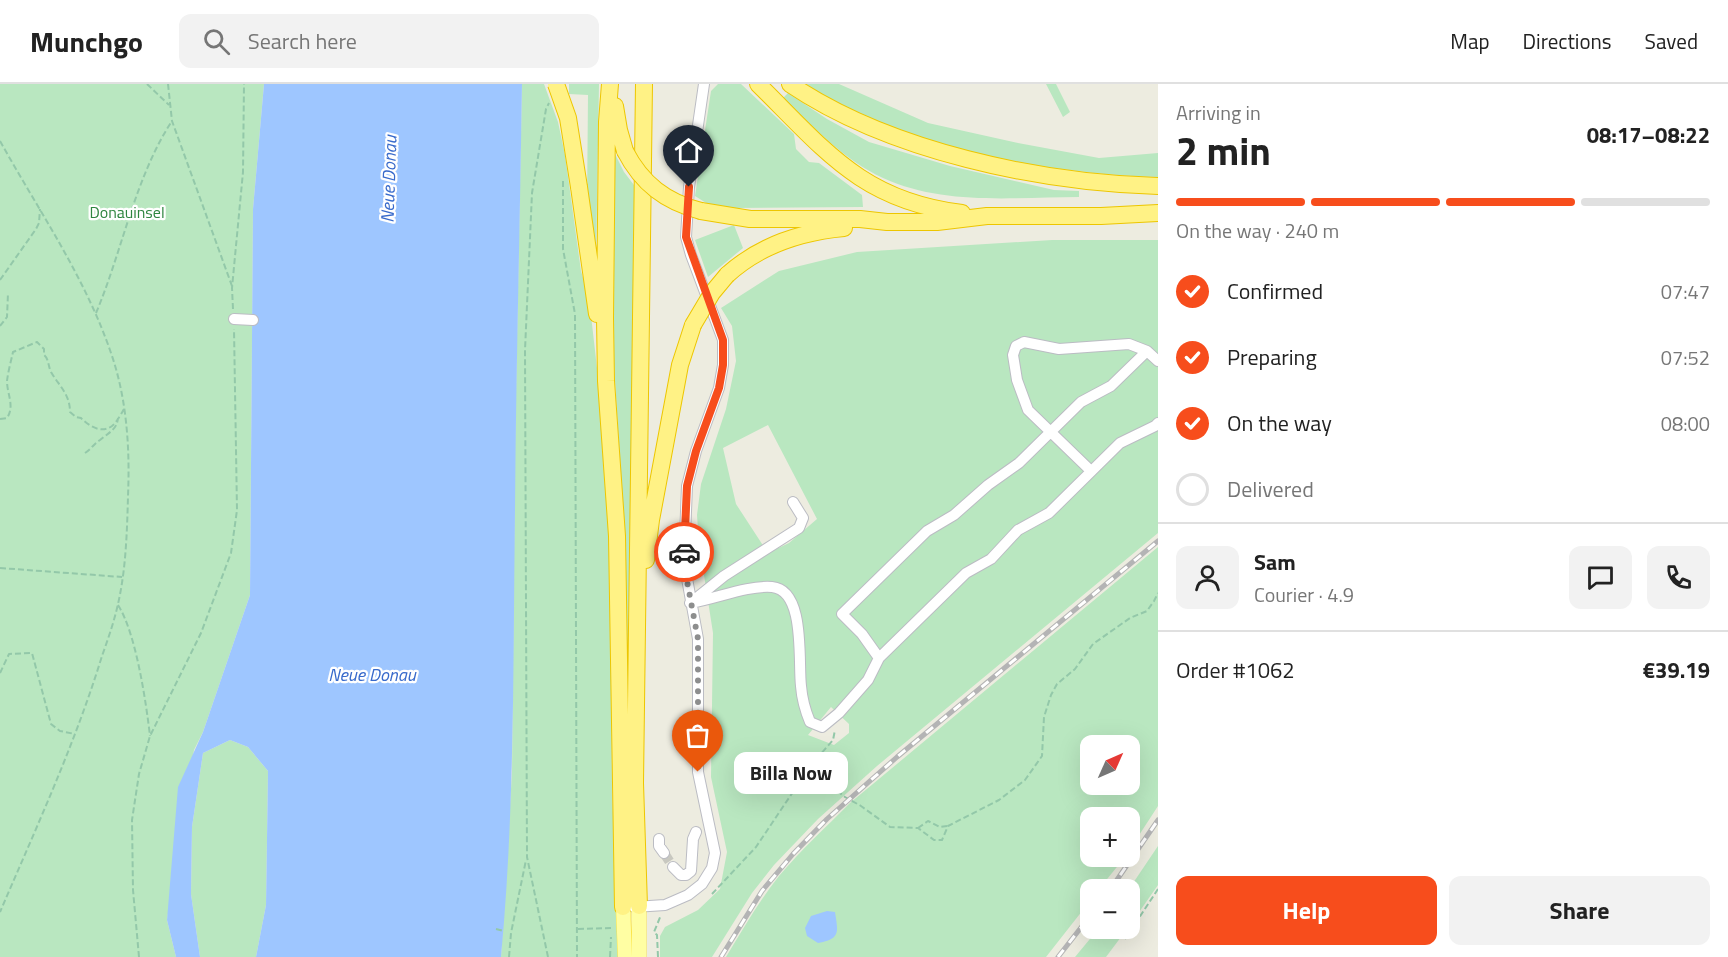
<!DOCTYPE html>
<meta charset="utf-8">
<style>
:root{--surface:#fff;--page:#f2f2f2;--text:#222;--muted:#767676;--line:#e0e0e0;--accent:#f74d1c}
body{margin:0;font-family:"Titillium Web",sans-serif;background:var(--page);color:var(--text);height:100vh;display:flex;flex-direction:column;font-size:22px;white-space:nowrap}
*{box-sizing:border-box;margin:0}
p{font-size:20px;color:var(--muted)}
.icon{flex:none;width:33px;height:33px;fill:none;stroke:currentColor;stroke-width:2;stroke-linecap:round;stroke-linejoin:round}
.map{position:relative;flex:1;overflow:hidden}
.drawer{display:flex;flex-direction:column;background:var(--surface);width:570px}
.drawer>*{flex:none}
.needle{width:39px;rotate:45deg}
.buttons{position:absolute;left:1080px;top:651px;display:grid;gap:12px}
.buttons a{display:grid;place-items:center;width:60px;height:60px;border-radius:12px;background:var(--surface);box-shadow:0 6px 24px #0002;font-size:30px}
.pin{position:absolute;display:grid;place-items:center;width:51px;height:51px;color:#fff;margin:-62px -26px;border-radius:50% 50% 50% 0;rotate:-45deg;box-shadow:0 0 6px #0007}
.pin .icon{rotate:45deg}
.courier{position:absolute;display:grid;place-items:center;width:60px;height:60px;margin:-30px;border:4px solid #f74d1c;border-radius:50%;background:#fff;color:#222;box-shadow:0 2px 8px #0007}
.bubble{position:absolute;height:42px;border-radius:12px;background:var(--surface);box-shadow:0 6px 24px #0002;font-size:20px;font-weight:700;line-height:42px;text-align:center}
.overview em{font-style:normal;font-weight:700}
.overview div{display:flex;flex-direction:column-reverse}
.overview{display:flex;align-items:center;justify-content:space-between;height:102px;padding:0 18px}
h1{font-size:39px;font-weight:700;line-height:45px}
.bar{display:grid;grid-template-columns:repeat(4,1fr);gap:9px 6px;align-content:center;height:72px;padding:0 18px}
.bar i{height:8px;border-radius:4px;background:var(--line)}
.bar .selected{background:var(--accent)}
.bar p{grid-column:span 4}
.line{display:flex;align-items:center;gap:15px;padding:0 18px;border-top:2px solid var(--line)}
.line div{flex:1}
.round{display:grid;place-items:center;flex:none;width:63px;height:63px;border-radius:12px;background:var(--page)}
ol{padding:0 18px;list-style:none}
li{display:flex;align-items:center;gap:18px;height:66px}
li p{margin-inline-start:auto}
li .icon{padding:6px;border-radius:50%;background:var(--accent);color:#fff;stroke-width:4}
li:last-child{color:var(--muted)}
li i{width:33px;height:33px;border:3px solid var(--line);border-radius:50%}
.primary-button{display:flex;gap:12px;margin-top:auto;padding:12px 18px}
.primary-button a{flex:1;height:69px;border-radius:12px;background:var(--accent);color:#fff;font-size:24px;font-weight:700;line-height:69px;text-align:center}
.primary-button a+a{background:var(--page);color:var(--text)}
header{display:flex;align-items:center;gap:36px;box-sizing:border-box;height:84px;padding:0 30px;background:var(--surface);border-bottom:2px solid var(--line)}
header strong{font-size:28px}
nav{display:flex;gap:33px;margin-inline-start:auto;font-size:21px}
.search{width:420px;height:54px;background:var(--page);display:flex;align-items:center;gap:15px;box-sizing:border-box;padding:0 21px;border-radius:12px;color:var(--muted);font-size:22px}
main{display:flex;flex:1;min-height:0}
.map>svg:first-child{display:block}
.green{fill:#b9e7c0;fill-rule:evenodd}
.water{fill:#9ec6ff}
.lines{fill:none;stroke-linecap:round;stroke-linejoin:round}
.minor-tunnel{stroke:#c8c8c0;stroke-width:10;stroke-dasharray:10 5;stroke-linecap:butt}
.minor-casing{stroke:#bbbcc3;stroke-width:12}
.major-casing{stroke:#fce54a;stroke-width:15}
.highway-casing{stroke:#edc600;stroke-width:18}
.path{stroke:#93c8a9;stroke-width:2;stroke-dasharray:6 3;stroke-linecap:butt}
.minor{stroke:#fff;stroke-width:10}
.major{stroke:#fffea3;stroke-width:14}
.highway{stroke:#fff285;stroke-width:16}
.rail-casing{stroke:#b4b4b5;stroke-width:5}
.rail{stroke:#fff;stroke-width:3;stroke-dasharray:9;stroke-linecap:butt}
.highway-bridge-casing{stroke:#edc600;stroke-width:18;stroke-linecap:butt}
.highway-bridge{stroke:#fff285;stroke-width:16}
.done{stroke:#8d8e8e;stroke-width:6;stroke-dasharray:0 10.8}
.route{stroke:#f74d1c;stroke-width:8}
.labels{text-anchor:middle;stroke-width:4.5;stroke-linejoin:round;paint-order:stroke}
.park-label{font-size:16px;fill:#2e853f;stroke:#fff}
.water-label{font-size:18px;font-style:italic;fill:#386acb;stroke:#fff}
</style>
<header>
<strong>Munchgo</strong>
<div class="search"><svg class="icon" aria-label="search" viewBox="0 0 24 24"><circle cx="10" cy="10" r="6"/><path d="M15 15l6 6"/></svg>Search here</div>
<nav><a>Map</a><a>Directions</a><a>Saved</a></nav>
</header>
<main>
<div class="map">
<svg width="1158" height="873" viewBox="0 0 1158 873">
<rect width="100%" height="100%" fill="#edece0"/>
<path class="green" d="M 0,0 L 264,0 L 253,125 L 250,511 L 203,648 L 194,666 L 167,836 L 176,873 L 0,873 Z
M 522,0 L 544,0 L 558,38 L 565,71 L 581,187 L 589,214 L 601,319 L 607,393 L 611,496 L 612,705 L 619,873 L 501,873 L 512,688 L 515,357 Z
M 569,0 L 599,0 L 596,176 L 587,121 L 588,11 L 569,10 Z
M 718,0 L 741,0 L 794,50 L 796,65 L 809,78 L 819,79 L 862,111 L 863,123 L 735,124 L 711,122 L 695,112 L 711,7 Z
M 806,0 L 839,0 L 928,39 L 1018,59 L 1099,74 L 1158,69 L 1158,93 C 1047,90 899,63 806,0 Z
M 1046,0 L 1056,0 L 1070,28 L 1063,33 Z
M 788,9 L 827,35 L 869,58 L 950,82 L 1054,106 L 1079,107 L 1079,113 C 1014,113 944,122 883,94 C 844,76 813,43 783,14 Z
M 615,70 L 624,88 L 637,105 L 627,615 L 624,439 L 611,234 Z
M 734,141 L 743,164 L 708,193 L 695,156 Z
M 1052,156 L 1158,156 L 1158,449 L 877,682 L 818,735 L 774,781 L 752,809 L 712,873 L 660,873 L 660,852 L 665,843 L 698,826 L 720,805 L 727,768 L 711,693 L 713,549 L 699,459 L 697,431 L 701,400 L 726,325 L 736,277 L 732,242 L 721,224 L 779,187 L 857,168 ZM 768,341 L 817,435 L 789,459 L 768,469 L 736,420 L 723,364 ZM 831,623 L 849,640 L 849,649 L 834,661 L 808,651 Z
M 1158,463 L 1158,722 L 1130,765 L 1130,734 L 1090,734 L 1090,772 L 1125,773 L 1099,805 L 1090,806 L 1090,817 L 1046,873 L 726,873 C 743,845 759,817 779,792 C 801,766 826,743 850,719 ZM 1090,662 L 1130,662 L 1130,700 L 1090,700 Z
M 230,656 L 248,663 L 268,687 L 266,821 L 256,873 L 200,873 L 191,810 L 192,743 L 203,669 Z
M 1158,762 L 1158,801 L 1130,841 L 1129,805 Z
M 1099,844 L 1127,845 L 1106,873 L 1075,873 Z"/>
<path class="water" d="M 264,0 L 522,0 C 520,142 516,284 515,425 C 513,575 515,724 501,873 L 256,873 L 266,821 L 268,687 L 248,663 L 230,656 L 203,669 L 192,743 L 191,810 L 200,873 L 176,873 L 167,836 L 178,703 L 203,648 L 250,511 L 253,125 Z
M 827,827 L 835,828 C 838,848 841,855 818,859 L 807,852 L 805,844 L 811,832 Z"/>
<g class="lines">
<path class="minor-tunnel" d="M 664,769 L 673,783"/>
<defs>
<path id="minor" d="M 234,235 L 253,236
M 1091,387 L 1028,326 L 1017,296 L 1013,271 L 1016,262 L 1024,258 L 1059,265 L 1129,260 L 1147,267 L 1158,277
M 693,517 L 724,492 L 799,444 L 803,434 L 793,418
M 690,519 C 715,515 748,501 772,503 C 806,506 798,578 801,602 C 802,615 805,626 810,638 L 822,643 L 839,629 L 868,596 L 879,574 L 966,489 L 991,475 L 1018,446 L 1049,429 L 1120,359 L 1155,342 L 1158,339
M 879,574 L 862,550 L 842,530 L 927,447 L 954,431 L 988,401 L 1019,379 L 1081,318 L 1111,302 L 1147,267
M 659,755 L 659,762 L 664,769
M 673,783 L 681,791 L 686,791 L 691,787 L 693,755 L 696,748
M 634,823 L 665,821 L 688,811 L 702,800 L 712,784 L 715,769 L 698,688 L 698,555 L 684,478 L 687,402 L 696,367 L 719,304 L 723,281 L 723,256 L 691,171 L 686,153 L 689,103 L 704,0"/>
<path id="major" d="M 639,822 L 639,873
M 623,823 L 625,873"/>
<path id="highway" d="M 610,0 L 607,38 L 605,234 L 606,297 L 617,452 L 623,823
M 758,0 C 825,66 862,117 962,129
M 790,0 C 889,67 1040,99 1158,102
M 615,22 L 619,46 L 625,67
M 579,103 L 597,230
M 701,127 L 750,135 L 860,135 L 887,138 L 937,138 L 987,132 L 1101,132 L 1158,129
M 727,191 C 760,161 800,148 844,144
M 646,476 L 651,436 L 680,281 L 693,241
M 639,822 L 635,699 L 644,0"/>
</defs>
<use href="#minor" class="minor-casing"/>
<use href="#major" class="major-casing"/>
<use href="#highway" class="highway-casing"/>
<path class="path" d="M 147,0 L 169,21
M 168,0 L 172,37 L 232,202
M 0,57 C 39,127 85,193 111,269 C 127,315 130,365 128,412 C 127,448 126,485 118,520 C 114,538 108,555 102,572 C 75,660 36,744 0,828
M 563,97 L 563,165 L 575,230 L 577,873
M 0,196 L 36,145 L 39,139 L 40,125
M 233,225 L 232,204 L 243,88 L 244,0
M 96,229 C 122,168 135,93 172,37
M 0,242 L 7,233 L 8,209
M 0,335 L 7,334 C 15,322 7,310 7,297 C 8,288 11,277 13,268 L 37,258 L 44,265 L 44,271 C 49,275 48,282 51,288 C 59,302 70,310 70,328 L 76,333 L 81,334 C 89,342 101,350 112,342 C 117,338 121,330 124,325
M 85,369 C 91,365 94,360 100,356 C 108,349 117,346 118,334
M 0,484 L 122,493
M 118,521 C 136,549 146,618 150,652
M 0,589 L 9,570 L 32,569 L 51,640 L 60,647 L 75,650
M 809,684 L 845,713 L 861,722 L 890,743 L 918,744 L 934,756 L 942,756 L 948,742 L 999,716 L 1025,696 L 1042,672 L 1044,633 L 1051,611 L 1057,600 L 1075,585 L 1093,560 L 1130,534 L 1147,527 L 1154,517 L 1158,509
M 918,744 L 928,737 L 940,743 L 947,742
M 712,810 L 756,763 L 811,681 L 833,656 L 835,646
M 496,845 L 504,847
M 578,845 L 612,844 L 613,845
M 1125,855 L 1158,805
M 139,873 L 133,806 L 132,736 L 139,690 L 150,652 L 201,549 L 231,469 L 237,426 L 234,245
M 509,873 L 511,849 L 526,776
M 548,873 L 527,773 L 525,266 L 532,109 L 546,25 L 549,19
M 610,873 L 611,853
M 658,873 L 657,851 L 654,848 L 661,831"/>
<use href="#minor" class="minor"/>
<use href="#major" class="major"/>
<use href="#highway" class="highway"/>
<defs>
<path id="rail" d="M 1110,806 L 1158,736
M 721,873 L 762,807 L 793,770 L 827,735 L 897,673 L 1158,457
M 1058,873 L 1090,832"/>
</defs>
<use href="#rail" class="rail-casing"/>
<use href="#rail" class="rail"/>
<defs>
<path id="highway-bridge" d="M 556,0 L 568,34 L 579,103
M 625,67 C 642,100 666,118 701,127
M 693,241 L 712,209 L 727,191"/>
</defs>
<use href="#highway-bridge" class="highway-bridge-casing"/>
<use href="#highway-bridge" class="highway-bridge"/>
</g>
<g class="lines">
<path class="done" d="M 684,468 L 687,497 L 698,555 L 698,688"/>
<path class="route" d="M 684,468 L 687,402 L 696,367 L 719,304 L 723,281 L 723,256 L 686,153 L 689,103"/>
</g>
<g class="labels">
<g class="park-label">
<text x="127" y="134">Donauinsel</text>
</g>
<g class="water-label">
<text transform="translate(389 95) rotate(-88)" y="6">Neue Donau</text>
<text x="372" y="597">Neue Donau</text>
</g>
</g>
</svg>
<div class="buttons">
<a><svg class="needle" viewBox="-14 -14 28 28"><path d="M0-13l5 13h-10z" fill="#e53935"/><path d="M0 13l5-13h-10z" fill="#767676"/></svg></a>
<a>+</a>
<a>−</a>
</div>
<div class="pin" style="left:698px;top:688px;background:#ea580c"><svg class="icon" aria-label="bag" viewBox="0 0 24 24"><path d="M5 8h14l-1 12H6zM9 8a3 3 0 0 1 6 0"/></svg></div>
<div class="pin" style="left:689px;top:103px;background:#1f2937"><svg class="icon" aria-label="home" viewBox="0 0 24 24"><path d="M3 11l9-7 9 7M6 9v11h12V9"/></svg></div>
<div class="courier" style="left:684px;top:468px"><svg class="icon" aria-label="car" viewBox="0 0 24 24"><path d="M5 17H2v-5l4-1 3-4h7l3 4 3 1v5h-3M9 17h6M6 11h13"/><circle cx="7" cy="17" r="2"/><circle cx="17" cy="17" r="2"/></svg></div>
<div class="bubble" style="left:734px;top:668px;width:114px">Billa Now</div>
</div>
<section class="drawer">
<div class="overview"><div><h1>2 min</h1><p>Arriving in</p></div><em>08:17–08:22</em></div>
<div class="bar"><i class="selected"></i><i class="selected"></i><i class="selected"></i><i></i><p>On the way · 240 m</p></div>
<ol>
<li><svg class="icon" aria-label="check" viewBox="0 0 24 24"><path d="M5 12l5 5 9-10"/></svg>Confirmed<p>07:47</p></li>
<li><svg class="icon" aria-label="check" viewBox="0 0 24 24"><path d="M5 12l5 5 9-10"/></svg>Preparing<p>07:52</p></li>
<li><svg class="icon" aria-label="check" viewBox="0 0 24 24"><path d="M5 12l5 5 9-10"/></svg>On the way<p>08:00</p></li>
<li><i></i>Delivered</li>
</ol>
<div class="line" style="height:108px"><a class="round"><svg class="icon" aria-label="person" viewBox="0 0 24 24"><circle cx="12" cy="8" r="4"/><path d="M4 21q1-7 8-7t8 7"/></svg></a><div><b>Sam</b><p>Courier · 4.9</p></div><a class="round"><svg class="icon" aria-label="chat" viewBox="0 0 24 24"><path d="M4 5h16v11H9l-5 4z"/></svg></a><a class="round"><svg class="icon" aria-label="phone" viewBox="0 0 24 24"><path d="M5 4h4l2 5-3 2q2 4 5 5l2-3 5 2v4C11 20 4 13 5 4z"/></svg></a></div>
<div class="line" style="height:78px"><div>Order #1062</div><b>€39.19</b></div>
<div class="primary-button"><a>Help</a><a>Share</a></div>
</section>
</main>
